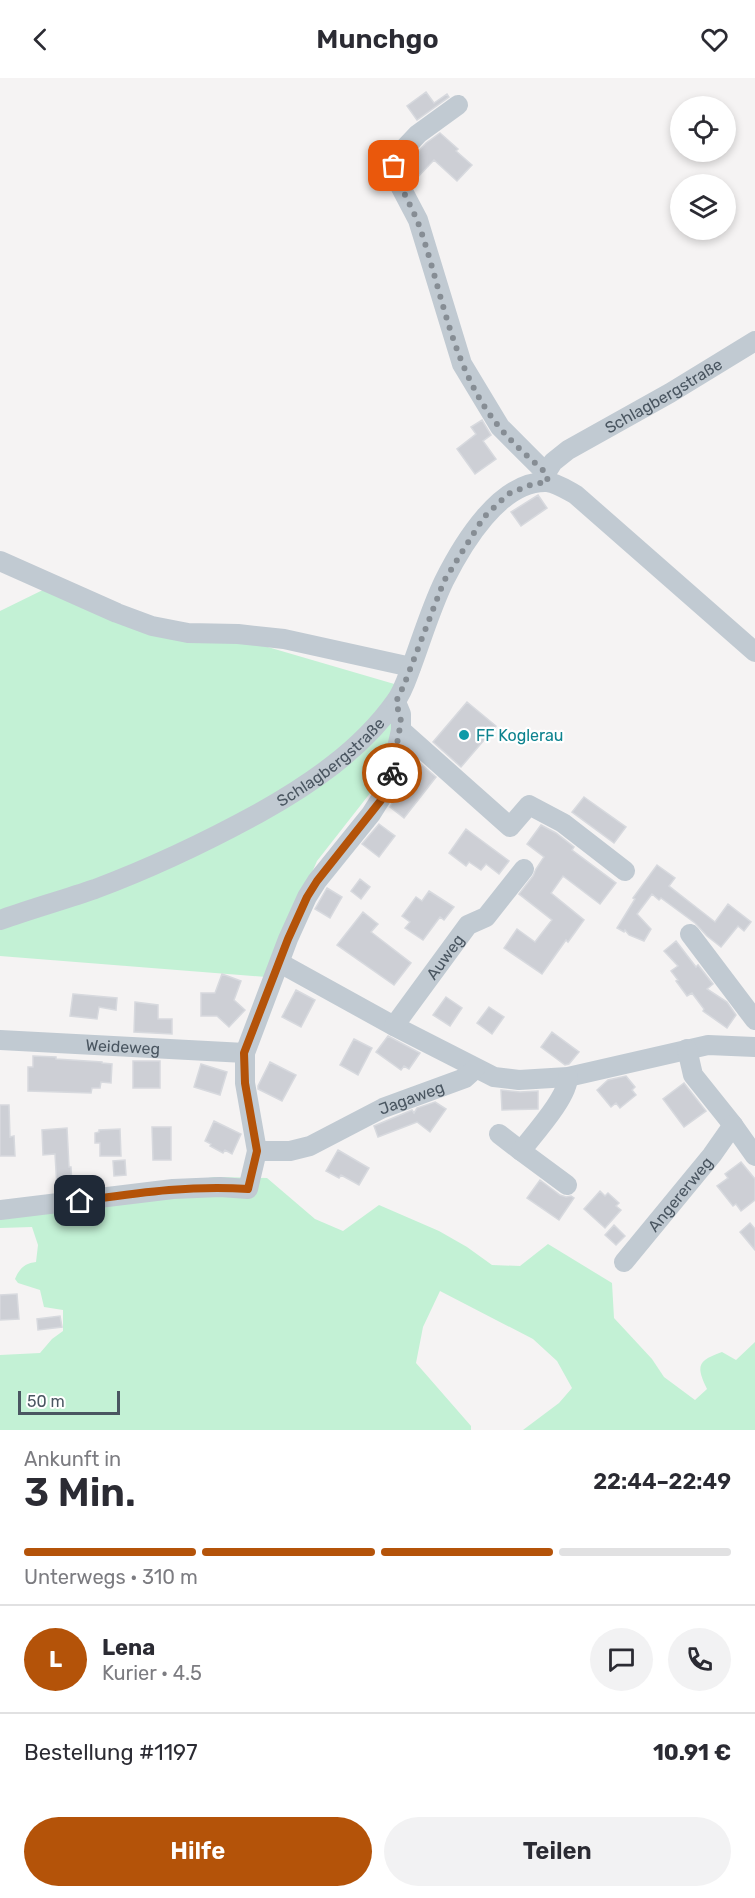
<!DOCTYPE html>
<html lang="de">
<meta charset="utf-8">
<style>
:root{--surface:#fff;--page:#f2f2f3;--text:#2b2b33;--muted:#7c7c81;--line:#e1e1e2;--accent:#b45309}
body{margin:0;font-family:Rubik,sans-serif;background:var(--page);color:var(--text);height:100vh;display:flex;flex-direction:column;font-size:22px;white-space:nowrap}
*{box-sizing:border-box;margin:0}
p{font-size:20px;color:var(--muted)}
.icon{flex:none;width:33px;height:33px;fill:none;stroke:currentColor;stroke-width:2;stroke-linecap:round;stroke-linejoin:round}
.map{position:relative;height:1352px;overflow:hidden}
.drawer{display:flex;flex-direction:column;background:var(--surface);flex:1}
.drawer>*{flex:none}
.controls{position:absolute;left:670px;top:18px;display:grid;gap:12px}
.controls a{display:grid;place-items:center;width:66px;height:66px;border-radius:50%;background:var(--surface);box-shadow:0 3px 9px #0003;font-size:30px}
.scale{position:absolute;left:18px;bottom:15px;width:102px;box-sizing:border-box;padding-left:6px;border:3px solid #4a5661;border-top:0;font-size:16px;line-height:21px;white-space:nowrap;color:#4a5661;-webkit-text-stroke:4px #fff;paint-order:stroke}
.pin{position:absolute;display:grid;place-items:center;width:51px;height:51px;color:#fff;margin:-26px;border-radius:12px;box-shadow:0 3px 9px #0006}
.courier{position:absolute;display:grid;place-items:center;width:60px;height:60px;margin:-30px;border:4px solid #b45309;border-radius:50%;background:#fff;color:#222;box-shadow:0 2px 8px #0007}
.summary em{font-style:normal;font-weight:600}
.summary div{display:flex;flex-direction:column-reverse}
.summary{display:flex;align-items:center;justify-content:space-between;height:102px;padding:0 24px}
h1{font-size:39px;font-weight:600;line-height:45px}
.bar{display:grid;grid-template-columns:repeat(4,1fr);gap:9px 6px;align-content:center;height:72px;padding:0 24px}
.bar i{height:8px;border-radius:4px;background:var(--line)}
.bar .selected{background:var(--accent)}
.bar p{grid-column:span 4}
.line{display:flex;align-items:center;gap:15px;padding:0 24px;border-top:2px solid var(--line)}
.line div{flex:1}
.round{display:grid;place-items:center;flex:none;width:63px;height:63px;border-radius:32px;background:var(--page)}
.button{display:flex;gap:12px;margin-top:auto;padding:12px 24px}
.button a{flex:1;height:69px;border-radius:36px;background:var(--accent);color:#fff;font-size:24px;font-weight:600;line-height:69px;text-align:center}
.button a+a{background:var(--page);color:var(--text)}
header{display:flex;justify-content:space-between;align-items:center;height:78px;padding:0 24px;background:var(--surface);font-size:27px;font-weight:600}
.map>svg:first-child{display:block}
.green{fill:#c3f1d5}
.building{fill:#cdcfd5;stroke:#d7d9de;stroke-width:1.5}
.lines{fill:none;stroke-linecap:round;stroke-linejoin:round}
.minor{stroke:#c1cad2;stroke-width:20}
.done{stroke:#868d94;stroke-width:6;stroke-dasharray:0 10.8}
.route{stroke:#b45309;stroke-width:8}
.culture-dot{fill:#0f9aa8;stroke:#fff;stroke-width:2}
.labels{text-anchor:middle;stroke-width:4.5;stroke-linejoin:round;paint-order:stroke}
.street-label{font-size:16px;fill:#4a5661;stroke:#fff}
.culture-label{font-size:16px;fill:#0d838f;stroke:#fff;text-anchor:start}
</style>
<header><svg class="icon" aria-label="back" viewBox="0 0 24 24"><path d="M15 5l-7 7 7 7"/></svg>Munchgo<svg class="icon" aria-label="heart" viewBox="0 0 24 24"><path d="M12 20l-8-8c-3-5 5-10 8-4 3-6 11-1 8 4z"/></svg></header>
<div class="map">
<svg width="755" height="1352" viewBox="0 0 755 1352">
<rect width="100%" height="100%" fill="#f5f3f3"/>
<path class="green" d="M 53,507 L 151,545 L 230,558 L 408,610 L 389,691 L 317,783 L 266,899 L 0,878 L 0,533 Z
M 214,1099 L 267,1100 L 315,1141 L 343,1153 L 379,1127 L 439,1153 L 467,1169 L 492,1187 L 520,1188 L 548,1166 L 612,1205 L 614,1240 L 652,1281 L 664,1299 L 695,1322 L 707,1311 C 696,1288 697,1283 722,1274 L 736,1282 L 755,1264 L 755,1352 L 523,1352 L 559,1325 L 572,1310 L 557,1283 L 533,1261 L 440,1213 L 423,1249 L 416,1285 L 471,1348 L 471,1352 L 0,1352 L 0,1277 L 40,1275 L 52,1261 L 63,1253 L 63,1232 L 44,1229 L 40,1212 L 18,1205 L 15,1201 C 19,1191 25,1185 36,1184 L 38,1167 L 32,1149 L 0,1150 L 0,1137 Z"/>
<path class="building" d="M 426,14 L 434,25 L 447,16 L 449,19 L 417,42 L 407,28 Z
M 440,55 L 458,71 L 456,73 L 472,87 L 457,103 L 434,82 L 414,103 L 408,98 L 407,90 L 410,82 L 426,65 Z
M 482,342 L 491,357 L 483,363 L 496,381 L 475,396 L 457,371 L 476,356 L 471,349 Z
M 538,417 L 547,430 L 521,448 L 511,434 Z
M 467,624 L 496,648 L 461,689 L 433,664 Z
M 413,679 L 436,699 L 404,740 L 390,729 L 406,698 L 403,696 L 405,690 Z
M 584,719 L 626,749 L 614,765 L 572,734 Z
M 379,746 L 395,758 L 379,779 L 362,766 Z
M 541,747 L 556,755 L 574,769 L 572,772 L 616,805 L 600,826 L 563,798 L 551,815 L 584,842 L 568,864 L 566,862 L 542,896 L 504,870 L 517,851 L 535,864 L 552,842 L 519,816 L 533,798 L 536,791 L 544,779 L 527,766 Z
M 466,751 L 509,783 L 499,796 L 486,786 L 481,792 L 469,784 L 466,788 L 449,775 Z
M 657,787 L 675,800 L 669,808 L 715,844 L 728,826 L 751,844 L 744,853 L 738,848 L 721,869 L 707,858 L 695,845 L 661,820 L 659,822 L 652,816 L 637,836 L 651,851 L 644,863 L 629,857 L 625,852 L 624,854 L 617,850 L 635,821 L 633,820 Z
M 360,801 L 370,809 L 361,821 L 351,813 Z
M 327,810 L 342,819 L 330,840 L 315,831 Z
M 429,813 L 454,829 L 444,842 L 440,839 L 423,862 L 405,850 L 410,844 L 402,838 L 416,819 L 422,823 Z
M 363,834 L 378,846 L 371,854 L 411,885 L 394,907 L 337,867 Z
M 676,863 L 696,889 L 698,887 L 713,906 L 707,911 L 727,924 L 736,937 L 727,950 L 703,933 L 704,931 L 692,915 L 687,918 L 676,903 L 678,902 L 671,893 L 678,888 L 664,873 Z
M 222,896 L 241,903 L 234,922 L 245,932 L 229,949 L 217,938 L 201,938 L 201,915 L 215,915 Z
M 296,912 L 315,922 L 301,949 L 282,939 Z
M 73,916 L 117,920 L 116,932 L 99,929 L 97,941 L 70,938 Z
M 446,919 L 462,930 L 450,948 L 433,937 Z
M 135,924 L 158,927 L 158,941 L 172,941 L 172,956 L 134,954 Z
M 489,929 L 504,939 L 492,956 L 477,945 Z
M 552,954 L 579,974 L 569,986 L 565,987 L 541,969 Z
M 388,958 L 420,975 L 409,991 L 404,988 L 401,992 L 376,974 Z
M 354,961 L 372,970 L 358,997 L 340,987 Z
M 33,978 L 56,979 L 56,981 L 102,984 L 102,985 L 112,986 L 111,1005 L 101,1004 L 100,1010 L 92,1010 L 91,1015 L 28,1013 L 28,989 L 33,989 Z
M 133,983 L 160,983 L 160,1010 L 133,1010 Z
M 270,984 L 296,997 L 282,1023 L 258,1011 L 258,1008 Z
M 201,986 L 227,994 L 220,1017 L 194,1009 Z
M 626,998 L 635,1009 L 632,1012 L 636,1017 L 620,1030 L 616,1025 L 611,1029 L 597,1012 L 608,1002 Z
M 684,1005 L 706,1033 L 684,1049 L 663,1021 Z
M 501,1012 L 520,1014 L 538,1013 L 538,1031 L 502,1032 Z
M 435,1024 L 446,1031 L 430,1054 L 417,1044 L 378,1059 L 374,1048 L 412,1032 L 414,1035 L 417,1030 Z
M 0,1027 L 9,1027 L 10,1059 L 14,1058 L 15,1078 L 0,1078 Z
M 214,1043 L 241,1056 L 232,1076 L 225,1072 L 223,1075 L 210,1068 L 211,1066 L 205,1063 Z
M 152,1049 L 171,1049 L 171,1082 L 153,1082 Z
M 67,1050 L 69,1089 L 71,1089 L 72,1109 L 57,1110 L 55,1076 L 43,1077 L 42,1052 Z
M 120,1051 L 121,1078 L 100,1078 L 100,1065 L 95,1065 L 95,1055 L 99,1054 L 99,1052 Z
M 338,1072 L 369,1090 L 359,1107 L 341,1097 L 339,1100 L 326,1093 Z
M 125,1082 L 126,1097 L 114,1098 L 113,1083 Z
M 741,1084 L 755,1101 L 755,1122 L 741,1133 L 736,1126 L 733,1128 L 717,1108 L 728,1100 L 725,1096 Z
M 540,1102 L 560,1117 L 566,1119 L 571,1118 L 574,1120 L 559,1142 L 527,1120 Z
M 600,1113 L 605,1118 L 608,1115 L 619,1125 L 616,1128 L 621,1132 L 605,1150 L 584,1131 Z
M 750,1145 L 755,1151 L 755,1172 L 740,1154 Z
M 614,1147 L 625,1158 L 616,1167 L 605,1157 Z
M 17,1216 L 19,1241 L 0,1242 L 0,1217 Z
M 60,1238 L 62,1249 L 38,1252 L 37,1241 Z"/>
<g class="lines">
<g class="minor">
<path d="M 458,27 L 418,56 L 400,75 L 394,89 L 397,102 L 418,142 L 462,286 L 500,349 L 546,395 L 548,404"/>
<path id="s1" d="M 546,395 L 553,384 L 568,372 L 670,315 L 755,263"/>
<path d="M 0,483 L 117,535 L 152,548 L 188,555 L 238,556 L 284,561 L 411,589"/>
<path d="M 401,652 L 510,749 L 529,727 L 563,745 L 625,793"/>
<path id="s2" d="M 0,842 C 31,831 63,822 95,811 C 151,790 206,764 259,735 C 309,707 361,672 395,624 C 403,614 407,600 412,587 C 422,560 431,530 444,503 C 462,467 500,402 547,404 C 557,405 567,412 576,417 L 755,574"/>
<path d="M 690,856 L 755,942"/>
<path d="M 280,885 L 394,948 L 494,999 L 519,1002 L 568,999 L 708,967 L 755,969"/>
<path id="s3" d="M 394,948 L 468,847 L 486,839 L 524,791"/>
<path id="s4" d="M 0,962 L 245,975"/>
<path d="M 687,971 L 693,997 L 733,1047 L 755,1078"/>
<path d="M 499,1056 L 521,1073"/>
<path id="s5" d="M 257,1073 L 290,1073 L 310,1068 L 383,1030 L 465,1000 L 475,991"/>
<path d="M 567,1107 L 521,1073 C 534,1056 568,1019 568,999"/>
<path d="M 0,1132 L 173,1111 L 220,1109 L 248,1111 L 257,1073 L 245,1005 L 245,975 L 288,861 L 307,819 L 317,803 L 371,736 L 388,709 L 401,652 L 401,636 L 396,624"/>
<path id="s6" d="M 624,1184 L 712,1077 L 733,1047"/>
</g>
</g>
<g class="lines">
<path class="done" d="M 392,695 L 401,643 L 396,624 L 404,607 L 444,503 L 472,458 L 484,439 L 508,416 L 533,406 L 548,404 L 546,395 C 531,381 514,367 500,350 C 454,294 444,223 422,156 C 415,132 400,113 394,88"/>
<path class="route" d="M 80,1123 C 138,1115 190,1107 248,1111 L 257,1073 L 245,1005 L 244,975 L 288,861 L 307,819 L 317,803 L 382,721 L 392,695"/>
</g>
<circle class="culture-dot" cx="464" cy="657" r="6"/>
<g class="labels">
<g class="street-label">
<text dy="6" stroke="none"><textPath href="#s1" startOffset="142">Schlagbergstraße</textPath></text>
<text dy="6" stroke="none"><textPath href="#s2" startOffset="369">Schlagbergstraße</textPath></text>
<text dy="6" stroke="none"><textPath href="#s3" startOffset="86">Auweg</textPath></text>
<text dy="6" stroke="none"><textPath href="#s4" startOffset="123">Weideweg</textPath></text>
<text dy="6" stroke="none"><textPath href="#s5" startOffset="166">Jagaweg</textPath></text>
<text dy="6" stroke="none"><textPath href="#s6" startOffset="88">Angererweg</textPath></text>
</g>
<g class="culture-label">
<text x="476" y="663">FF Koglerau</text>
</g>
</g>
</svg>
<div class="controls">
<a><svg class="icon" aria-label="locate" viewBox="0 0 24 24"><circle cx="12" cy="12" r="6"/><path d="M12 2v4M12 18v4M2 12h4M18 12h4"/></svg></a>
<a><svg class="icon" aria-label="layers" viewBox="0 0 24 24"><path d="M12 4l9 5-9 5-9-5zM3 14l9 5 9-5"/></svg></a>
</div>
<div class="scale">50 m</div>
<div class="pin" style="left:394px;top:88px;background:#ea580c"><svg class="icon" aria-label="bag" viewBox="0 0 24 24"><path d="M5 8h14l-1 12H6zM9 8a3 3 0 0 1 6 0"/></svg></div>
<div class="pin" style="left:80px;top:1123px;background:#1f2937"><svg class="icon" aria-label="home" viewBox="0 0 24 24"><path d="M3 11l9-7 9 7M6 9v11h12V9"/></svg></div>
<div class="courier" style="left:392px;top:695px"><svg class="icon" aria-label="bike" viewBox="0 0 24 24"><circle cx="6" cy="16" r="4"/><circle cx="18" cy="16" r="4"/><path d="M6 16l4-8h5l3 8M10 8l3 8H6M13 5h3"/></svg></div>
</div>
<section class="drawer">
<div class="summary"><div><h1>3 Min.</h1><p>Ankunft in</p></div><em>22:44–22:49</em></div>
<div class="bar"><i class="selected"></i><i class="selected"></i><i class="selected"></i><i></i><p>Unterwegs · 310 m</p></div>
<div class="line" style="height:108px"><b class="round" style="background:var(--accent);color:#fff">L</b><div><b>Lena</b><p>Kurier · 4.5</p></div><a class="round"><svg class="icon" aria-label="chat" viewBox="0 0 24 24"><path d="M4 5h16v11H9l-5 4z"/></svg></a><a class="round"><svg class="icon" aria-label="phone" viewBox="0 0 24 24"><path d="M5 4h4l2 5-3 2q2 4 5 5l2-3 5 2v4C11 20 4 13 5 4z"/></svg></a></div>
<div class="line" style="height:78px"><div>Bestellung #1197</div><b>10.91 €</b></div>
<div class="button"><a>Hilfe</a><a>Teilen</a></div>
</section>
